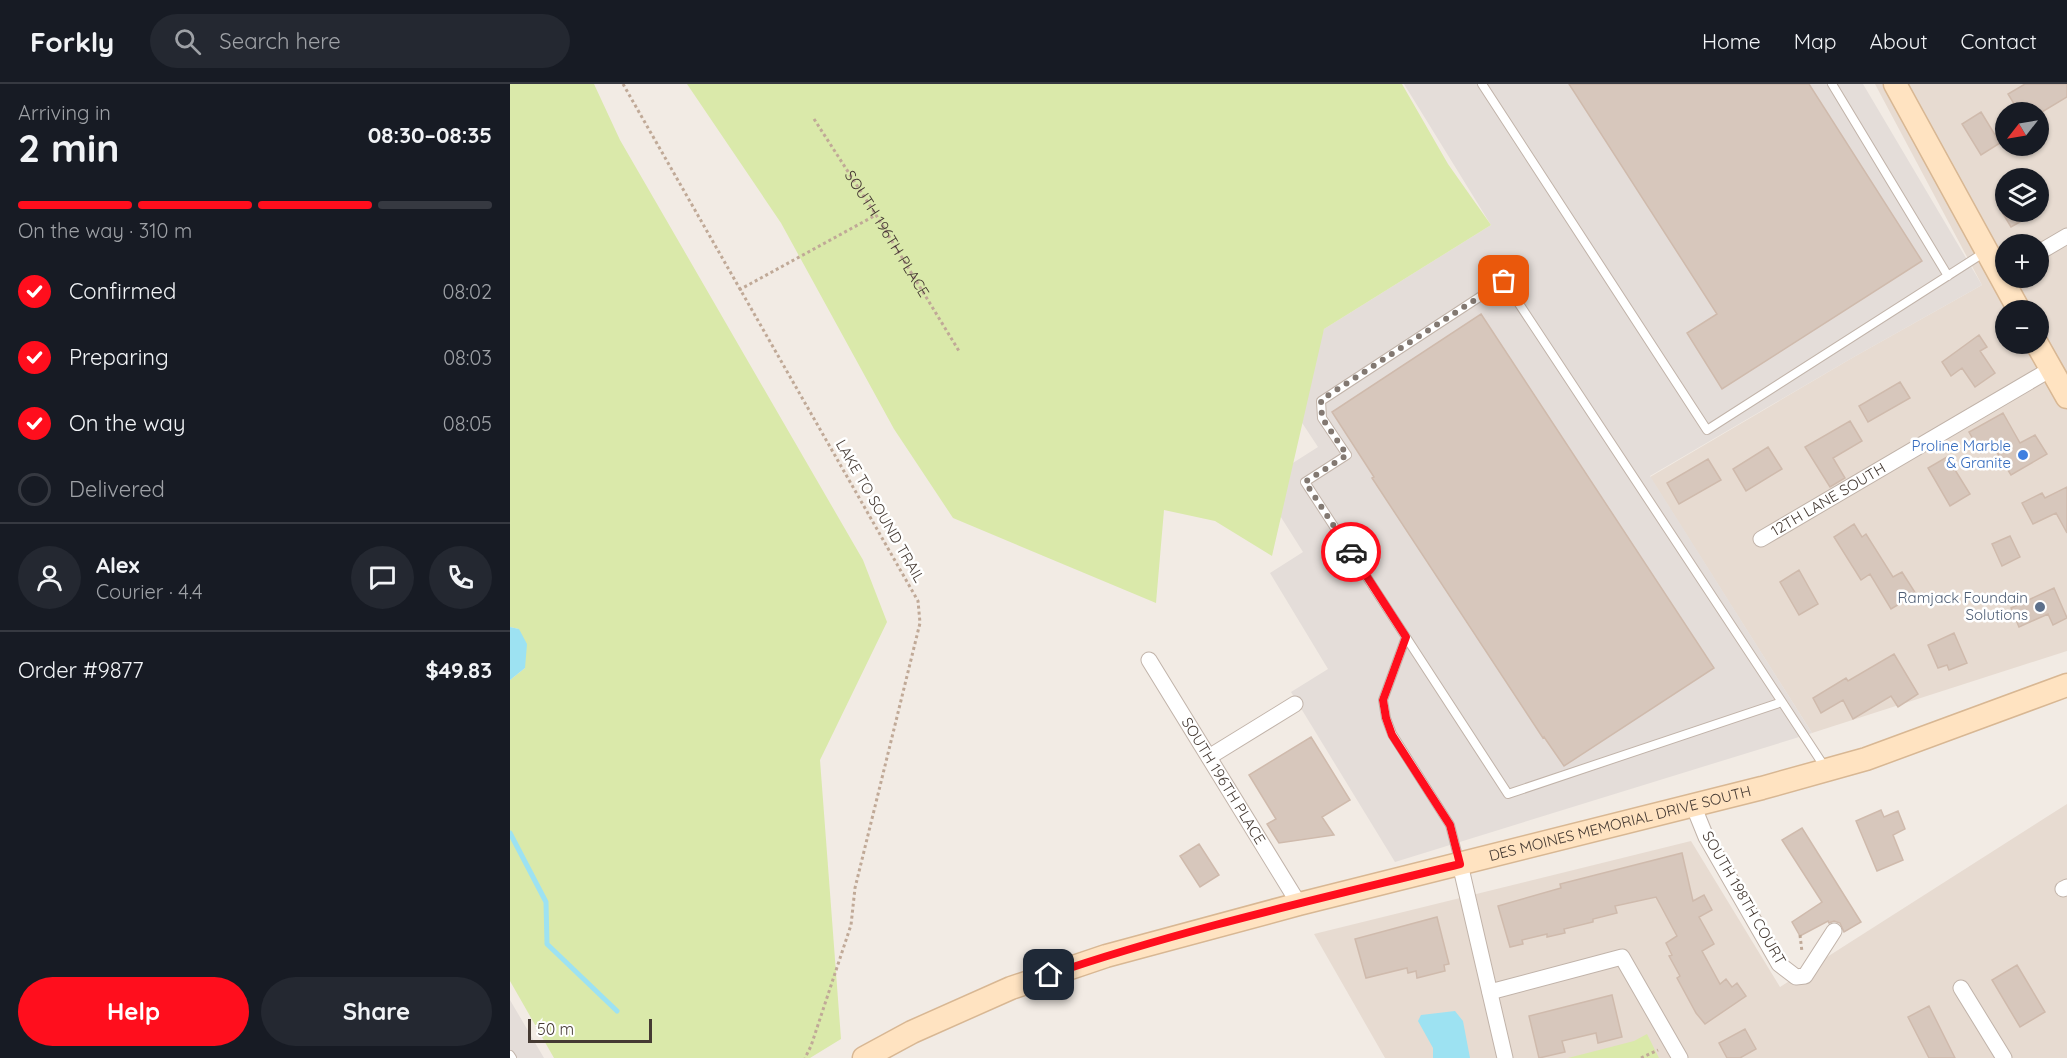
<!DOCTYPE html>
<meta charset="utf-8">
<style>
:root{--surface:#171b24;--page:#242831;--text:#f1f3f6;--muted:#9ea1a6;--line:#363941;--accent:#ff0e1d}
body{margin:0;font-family:Quicksand,sans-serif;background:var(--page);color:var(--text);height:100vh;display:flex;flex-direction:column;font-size:22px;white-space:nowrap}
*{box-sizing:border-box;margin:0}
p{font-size:20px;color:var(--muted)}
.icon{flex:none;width:33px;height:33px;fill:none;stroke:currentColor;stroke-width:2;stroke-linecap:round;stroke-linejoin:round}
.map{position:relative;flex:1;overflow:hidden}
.sheet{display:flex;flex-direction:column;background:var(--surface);width:510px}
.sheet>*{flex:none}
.needle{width:39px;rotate:239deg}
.controls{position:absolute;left:1485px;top:18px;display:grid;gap:12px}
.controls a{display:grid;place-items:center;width:54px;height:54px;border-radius:50%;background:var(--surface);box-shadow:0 2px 4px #0004;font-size:30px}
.scale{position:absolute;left:18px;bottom:15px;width:124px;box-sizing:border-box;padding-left:6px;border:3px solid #453a33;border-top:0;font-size:16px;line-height:21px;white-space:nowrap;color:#453a33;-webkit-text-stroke:4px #fff;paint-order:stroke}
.pin{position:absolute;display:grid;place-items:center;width:51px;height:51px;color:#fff;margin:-26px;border-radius:12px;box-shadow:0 3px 9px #0006}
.courier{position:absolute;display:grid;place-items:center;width:60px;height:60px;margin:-30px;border:4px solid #ff0e1d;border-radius:50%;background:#fff;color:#222;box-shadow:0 2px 8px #0007}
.overview em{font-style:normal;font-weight:700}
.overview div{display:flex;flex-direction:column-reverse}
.overview{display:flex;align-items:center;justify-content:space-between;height:102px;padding:0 18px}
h1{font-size:39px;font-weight:700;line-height:45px}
.bar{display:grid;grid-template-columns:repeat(4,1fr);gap:9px 6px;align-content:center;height:72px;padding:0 18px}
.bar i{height:8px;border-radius:4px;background:var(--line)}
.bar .active{background:var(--accent)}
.bar p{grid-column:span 4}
.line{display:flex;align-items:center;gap:15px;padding:0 18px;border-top:2px solid var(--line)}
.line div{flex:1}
.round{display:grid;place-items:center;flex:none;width:63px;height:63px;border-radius:32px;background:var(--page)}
ol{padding:0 18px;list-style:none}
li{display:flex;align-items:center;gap:18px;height:66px}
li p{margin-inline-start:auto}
li .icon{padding:6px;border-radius:50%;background:var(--accent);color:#fff;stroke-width:4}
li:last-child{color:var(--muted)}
li i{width:33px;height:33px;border:3px solid var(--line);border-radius:50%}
.primary-button{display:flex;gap:12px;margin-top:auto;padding:12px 18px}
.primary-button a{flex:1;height:69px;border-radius:36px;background:var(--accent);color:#fff;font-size:24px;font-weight:700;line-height:69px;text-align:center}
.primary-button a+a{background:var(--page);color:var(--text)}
header{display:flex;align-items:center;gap:36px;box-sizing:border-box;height:84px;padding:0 30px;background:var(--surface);border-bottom:2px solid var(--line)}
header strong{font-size:28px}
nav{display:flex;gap:33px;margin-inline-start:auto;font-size:21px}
.search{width:420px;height:54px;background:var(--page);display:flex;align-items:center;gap:15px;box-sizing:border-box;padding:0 21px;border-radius:33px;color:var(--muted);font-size:22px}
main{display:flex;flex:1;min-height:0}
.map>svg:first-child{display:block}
.residential{fill:#e7dbd1;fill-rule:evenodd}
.industrial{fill:#e4ddd9}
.green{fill:#dae9aa}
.water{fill:#9de2f2}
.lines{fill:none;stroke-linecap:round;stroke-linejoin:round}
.stream{stroke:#9de2f2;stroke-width:5}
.building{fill:#d7c7bc;stroke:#cfbaac;stroke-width:1.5}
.service-casing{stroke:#c1b3a9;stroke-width:10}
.minor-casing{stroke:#c1b3a9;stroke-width:17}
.secondary-casing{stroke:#d8b793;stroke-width:25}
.path{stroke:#c0a997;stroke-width:3;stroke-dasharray:3 3;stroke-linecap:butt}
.service{stroke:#fff;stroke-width:8}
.minor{stroke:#fff;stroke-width:15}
.secondary{stroke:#ffe3c1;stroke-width:22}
.done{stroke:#827871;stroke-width:6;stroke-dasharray:0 10.8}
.route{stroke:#ff0e1d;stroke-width:8}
.shop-dot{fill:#3f7fe0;stroke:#fff;stroke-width:2}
.service-dot{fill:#5c6f8a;stroke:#fff;stroke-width:2}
.labels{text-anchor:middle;stroke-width:5;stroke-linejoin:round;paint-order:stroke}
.street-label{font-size:15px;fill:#453a33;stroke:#fff}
.shop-label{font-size:15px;fill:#366cbe;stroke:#fff;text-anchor:end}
.service-label{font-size:15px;fill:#4e5e75;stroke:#fff;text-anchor:end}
</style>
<header>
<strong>Forkly</strong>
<div class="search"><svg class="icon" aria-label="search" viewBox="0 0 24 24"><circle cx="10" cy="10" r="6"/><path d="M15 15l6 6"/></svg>Search here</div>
<nav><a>Home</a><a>Map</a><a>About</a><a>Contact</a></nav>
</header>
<main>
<section class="sheet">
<div class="overview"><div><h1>2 min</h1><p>Arriving in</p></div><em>08:30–08:35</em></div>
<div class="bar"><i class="active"></i><i class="active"></i><i class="active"></i><i></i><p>On the way · 310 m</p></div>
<ol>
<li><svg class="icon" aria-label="check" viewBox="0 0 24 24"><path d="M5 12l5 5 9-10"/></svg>Confirmed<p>08:02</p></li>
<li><svg class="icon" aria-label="check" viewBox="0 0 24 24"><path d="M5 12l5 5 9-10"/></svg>Preparing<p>08:03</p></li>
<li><svg class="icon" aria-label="check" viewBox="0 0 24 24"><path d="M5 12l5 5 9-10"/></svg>On the way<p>08:05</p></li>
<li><i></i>Delivered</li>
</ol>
<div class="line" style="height:108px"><a class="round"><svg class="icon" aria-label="person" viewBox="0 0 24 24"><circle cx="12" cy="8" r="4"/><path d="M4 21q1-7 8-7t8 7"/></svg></a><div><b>Alex</b><p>Courier · 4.4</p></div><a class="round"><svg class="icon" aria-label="chat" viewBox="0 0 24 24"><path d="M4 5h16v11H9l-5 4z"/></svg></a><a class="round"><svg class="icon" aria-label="phone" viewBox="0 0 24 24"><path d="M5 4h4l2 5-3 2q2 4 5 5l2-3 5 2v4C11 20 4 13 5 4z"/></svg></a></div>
<div class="line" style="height:78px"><div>Order #9877</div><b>$49.83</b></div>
<div class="primary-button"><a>Help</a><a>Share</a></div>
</section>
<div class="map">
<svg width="1557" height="974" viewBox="0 0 1557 974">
<rect width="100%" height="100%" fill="#f2ebe4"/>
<path class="residential" d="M 1365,0 L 1557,0 L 1557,567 L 1302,649 L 1140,393 L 1342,274 L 1472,201 ZM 1496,28 L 1528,28 L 1528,62 L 1496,62 ZM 1496,94 L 1528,94 L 1528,128 L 1496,128 ZM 1496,160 L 1528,160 L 1528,194 L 1496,194 ZM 1496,226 L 1528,226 L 1528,260 L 1496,260 Z
M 1557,720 L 1557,974 L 875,974 L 804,850 L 1181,757 L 1270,903 Z"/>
<path class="industrial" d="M 894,0 L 1353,0 L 1472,201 L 1342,274 L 1140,392 L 1302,649 L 885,778 L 781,608 L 818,585 L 760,489 L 793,468 L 750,400 L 808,363 L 783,325 L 814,245 L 981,141 Z
M 0,916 L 34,974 L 0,974 Z"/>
<path class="green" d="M 0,0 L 84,0 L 110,56 L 353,476 L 377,538 L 310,676 L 331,955 L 300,974 L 44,974 L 0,897 L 0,596 L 15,584 L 9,545 L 0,543 Z
M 177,0 L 892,0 L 938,80 L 981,141 L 814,245 L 762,472 L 705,437 L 654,426 L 646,519 L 443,434 L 384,345 L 271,139 Z
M 1137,950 L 1149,974 L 1058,974 L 1124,957 Z"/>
<path class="water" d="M 0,543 L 9,545 L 17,560 L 15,584 L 0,596 Z
M 945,927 L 953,937 L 960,974 L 923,974 L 923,964 L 908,937 L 911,931 Z"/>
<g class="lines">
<path class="stream" d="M 0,749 L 36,818 L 37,860 L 107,927"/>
</g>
<path class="building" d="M 1059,0 L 1299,0 L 1412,177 L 1212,305 L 1177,249 L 1207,230 Z
M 1515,0 L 1557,0 L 1557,13 L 1532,28 L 1509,28 L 1498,10 Z
M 1471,28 L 1490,59 L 1471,71 L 1452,40 Z
M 1492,128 L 1528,128 L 1501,143 Z
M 971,230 L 1204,584 L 1054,682 L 1034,653 L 1033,654 L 862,394 L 864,393 L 822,328 Z
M 1469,251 L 1477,263 L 1470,267 L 1485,289 L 1465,303 L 1452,284 L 1441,292 L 1432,278 Z
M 1390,298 L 1400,314 L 1358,338 L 1349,322 Z
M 1493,329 L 1510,359 L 1525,351 L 1537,370 L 1501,391 L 1483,362 L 1471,369 L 1459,348 Z
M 1340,337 L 1352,357 L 1323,374 L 1335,394 L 1320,403 L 1295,363 Z
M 1258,363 L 1272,385 L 1236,407 L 1223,385 Z
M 1437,373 L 1460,410 L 1440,422 L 1418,384 Z
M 1198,375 L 1211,396 L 1169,420 L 1157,399 Z
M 1557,403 L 1557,449 L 1546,429 L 1523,440 L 1512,419 L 1532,409 L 1535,414 Z
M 1344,440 L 1352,453 L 1356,450 L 1383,493 L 1392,488 L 1406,510 L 1381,525 L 1360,490 L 1351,496 L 1324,453 Z
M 1500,452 L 1510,473 L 1492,482 L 1482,460 Z
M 1289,486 L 1308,520 L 1289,531 L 1270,498 Z
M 1544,504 L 1557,534 L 1543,541 L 1538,530 L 1509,543 L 1501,524 Z
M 1444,549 L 1457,579 L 1439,586 L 1437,581 L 1428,584 L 1418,561 Z
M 1384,570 L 1408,610 L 1388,623 L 1381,612 L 1343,635 L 1333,616 L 1311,629 L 1303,614 L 1336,594 L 1338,597 Z
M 801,653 L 840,716 L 812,733 L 824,751 L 769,759 L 757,740 L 766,735 L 739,691 Z
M 1371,726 L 1374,733 L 1388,727 L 1395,745 L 1383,751 L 1393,776 L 1367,787 L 1346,737 Z
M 1292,744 L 1351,838 L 1334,848 L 1330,839 L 1324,837 L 1319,839 L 1318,837 L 1290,852 L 1282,838 L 1312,818 L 1272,756 Z
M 689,760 L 709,791 L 690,803 L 670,772 Z
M 1172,769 L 1183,817 L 1194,811 L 1202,826 L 1189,833 L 1204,860 L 1192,867 L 1210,900 L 1216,895 L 1222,903 L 1227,899 L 1236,912 L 1195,940 L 1186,929 L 1167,894 L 1170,892 L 1159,872 L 1162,871 L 1156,859 L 1167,852 L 1146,813 L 1105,822 L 1107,829 L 1083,835 L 1083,838 L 1054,845 L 1055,849 L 1037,853 L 1037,850 L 1012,856 L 1013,860 L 1000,863 L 988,822 L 1051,804 L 1050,800 Z
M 927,833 L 939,880 L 934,881 L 935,887 L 907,894 L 906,887 L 898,889 L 897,884 L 856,894 L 845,855 Z
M 1507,881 L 1535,928 L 1510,943 L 1482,896 Z
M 1102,911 L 1112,953 L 1088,959 L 1086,949 L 1052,957 L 1055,968 L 1029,974 L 1019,932 Z
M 1419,922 L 1445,974 L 1419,974 L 1398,933 Z
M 1235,945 L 1246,965 L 1230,974 L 1217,974 L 1209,959 Z"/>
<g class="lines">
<defs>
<path id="service" d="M 972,0 L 1197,346 L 1475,168
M 1322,0 L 1438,192
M 896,553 L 873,616 L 876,634 L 882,650 L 940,741 L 949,776
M 1272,618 L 998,710 L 795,398 L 837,371 L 812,334 L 811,317 L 994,197 L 1272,618 L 1316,685
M 0,971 L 2,974"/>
<g id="minor">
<path d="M 1528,169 L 1557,152"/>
<path id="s2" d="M 1251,455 L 1541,285"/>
<path id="s3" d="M 639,576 L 789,820"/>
<path d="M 699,673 L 785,620"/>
<path d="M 1183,721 L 1196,753 L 1269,880 L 1286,893 L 1295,892 L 1324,847"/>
<path d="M 950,780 L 995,974"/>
<path d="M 1553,805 L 1557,803"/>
<path d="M 1451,904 L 1494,974"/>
<path d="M 980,908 L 1112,873 L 1170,974"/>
</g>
<g id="secondary">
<path d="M 1385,0 L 1509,226"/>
<path d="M 1527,260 L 1557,313"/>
<path id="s4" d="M 354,974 L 402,948 L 501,904 L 596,872 L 789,820 L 1252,704 L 1356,675 L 1557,601"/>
</g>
</defs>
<use href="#service" class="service-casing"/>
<use href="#minor" class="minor-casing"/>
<use href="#secondary" class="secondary-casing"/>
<g class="path">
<path d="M 113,0 L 408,517 L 410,539 L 345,804 L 341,841 L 301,962 L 295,974"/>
<path id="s1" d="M 304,35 L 366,131 L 449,267"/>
<path d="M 229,206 L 366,131"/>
<path d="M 1290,851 L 1292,868"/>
<path d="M 1131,974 L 1148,966"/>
</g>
<use href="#service" class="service"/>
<use href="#minor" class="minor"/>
<use href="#secondary" class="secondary"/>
</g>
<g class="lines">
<path class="done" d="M 841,468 L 795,398 L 837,371 L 812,334 L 811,316 L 994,197"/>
<path class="route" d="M 539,891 C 673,845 813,814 950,780 L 940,741 L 882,651 L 876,634 L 873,616 L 896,553 L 841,468"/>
</g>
<circle class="shop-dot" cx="1513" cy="371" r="6"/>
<circle class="service-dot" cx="1530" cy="523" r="6"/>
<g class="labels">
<g class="street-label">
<text dy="5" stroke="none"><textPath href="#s1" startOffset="136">SOUTH 196TH PLACE</textPath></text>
<text dy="5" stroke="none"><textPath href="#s2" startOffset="78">12TH LANE SOUTH</textPath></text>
<text transform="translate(370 427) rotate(60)" y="5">LAKE TO SOUND TRAIL</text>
<text dy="5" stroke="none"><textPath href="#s3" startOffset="142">SOUTH 196TH PLACE</textPath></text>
<text dy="5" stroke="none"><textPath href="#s4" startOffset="794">DES MOINES MEMORIAL DRIVE SOUTH</textPath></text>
<text transform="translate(1234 814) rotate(60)" y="5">SOUTH 198TH COURT</text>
</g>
<g class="shop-label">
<text x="1501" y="367">Proline Marble<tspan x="1501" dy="17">&amp; Granite</tspan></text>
</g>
<g class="service-label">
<text x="1518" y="519">Ramjack Foundain<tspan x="1518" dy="17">Solutions</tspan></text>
</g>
</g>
</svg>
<div class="controls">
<a><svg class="needle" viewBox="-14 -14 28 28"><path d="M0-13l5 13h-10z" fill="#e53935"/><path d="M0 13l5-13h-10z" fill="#9ea1a6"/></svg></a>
<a><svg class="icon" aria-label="layers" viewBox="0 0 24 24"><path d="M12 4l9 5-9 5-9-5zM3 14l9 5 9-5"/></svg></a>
<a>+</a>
<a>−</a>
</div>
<div class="scale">50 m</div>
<div class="pin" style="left:994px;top:197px;background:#ea580c"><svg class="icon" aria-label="bag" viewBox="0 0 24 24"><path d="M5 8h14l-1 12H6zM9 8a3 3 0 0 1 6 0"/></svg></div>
<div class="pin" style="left:539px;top:891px;background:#1f2937"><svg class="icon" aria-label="home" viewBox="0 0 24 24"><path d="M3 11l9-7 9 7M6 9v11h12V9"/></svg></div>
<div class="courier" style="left:841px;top:468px"><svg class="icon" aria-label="car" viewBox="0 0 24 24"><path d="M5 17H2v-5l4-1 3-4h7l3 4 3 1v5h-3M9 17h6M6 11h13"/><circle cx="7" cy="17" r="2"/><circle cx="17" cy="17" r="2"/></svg></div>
</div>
</main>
